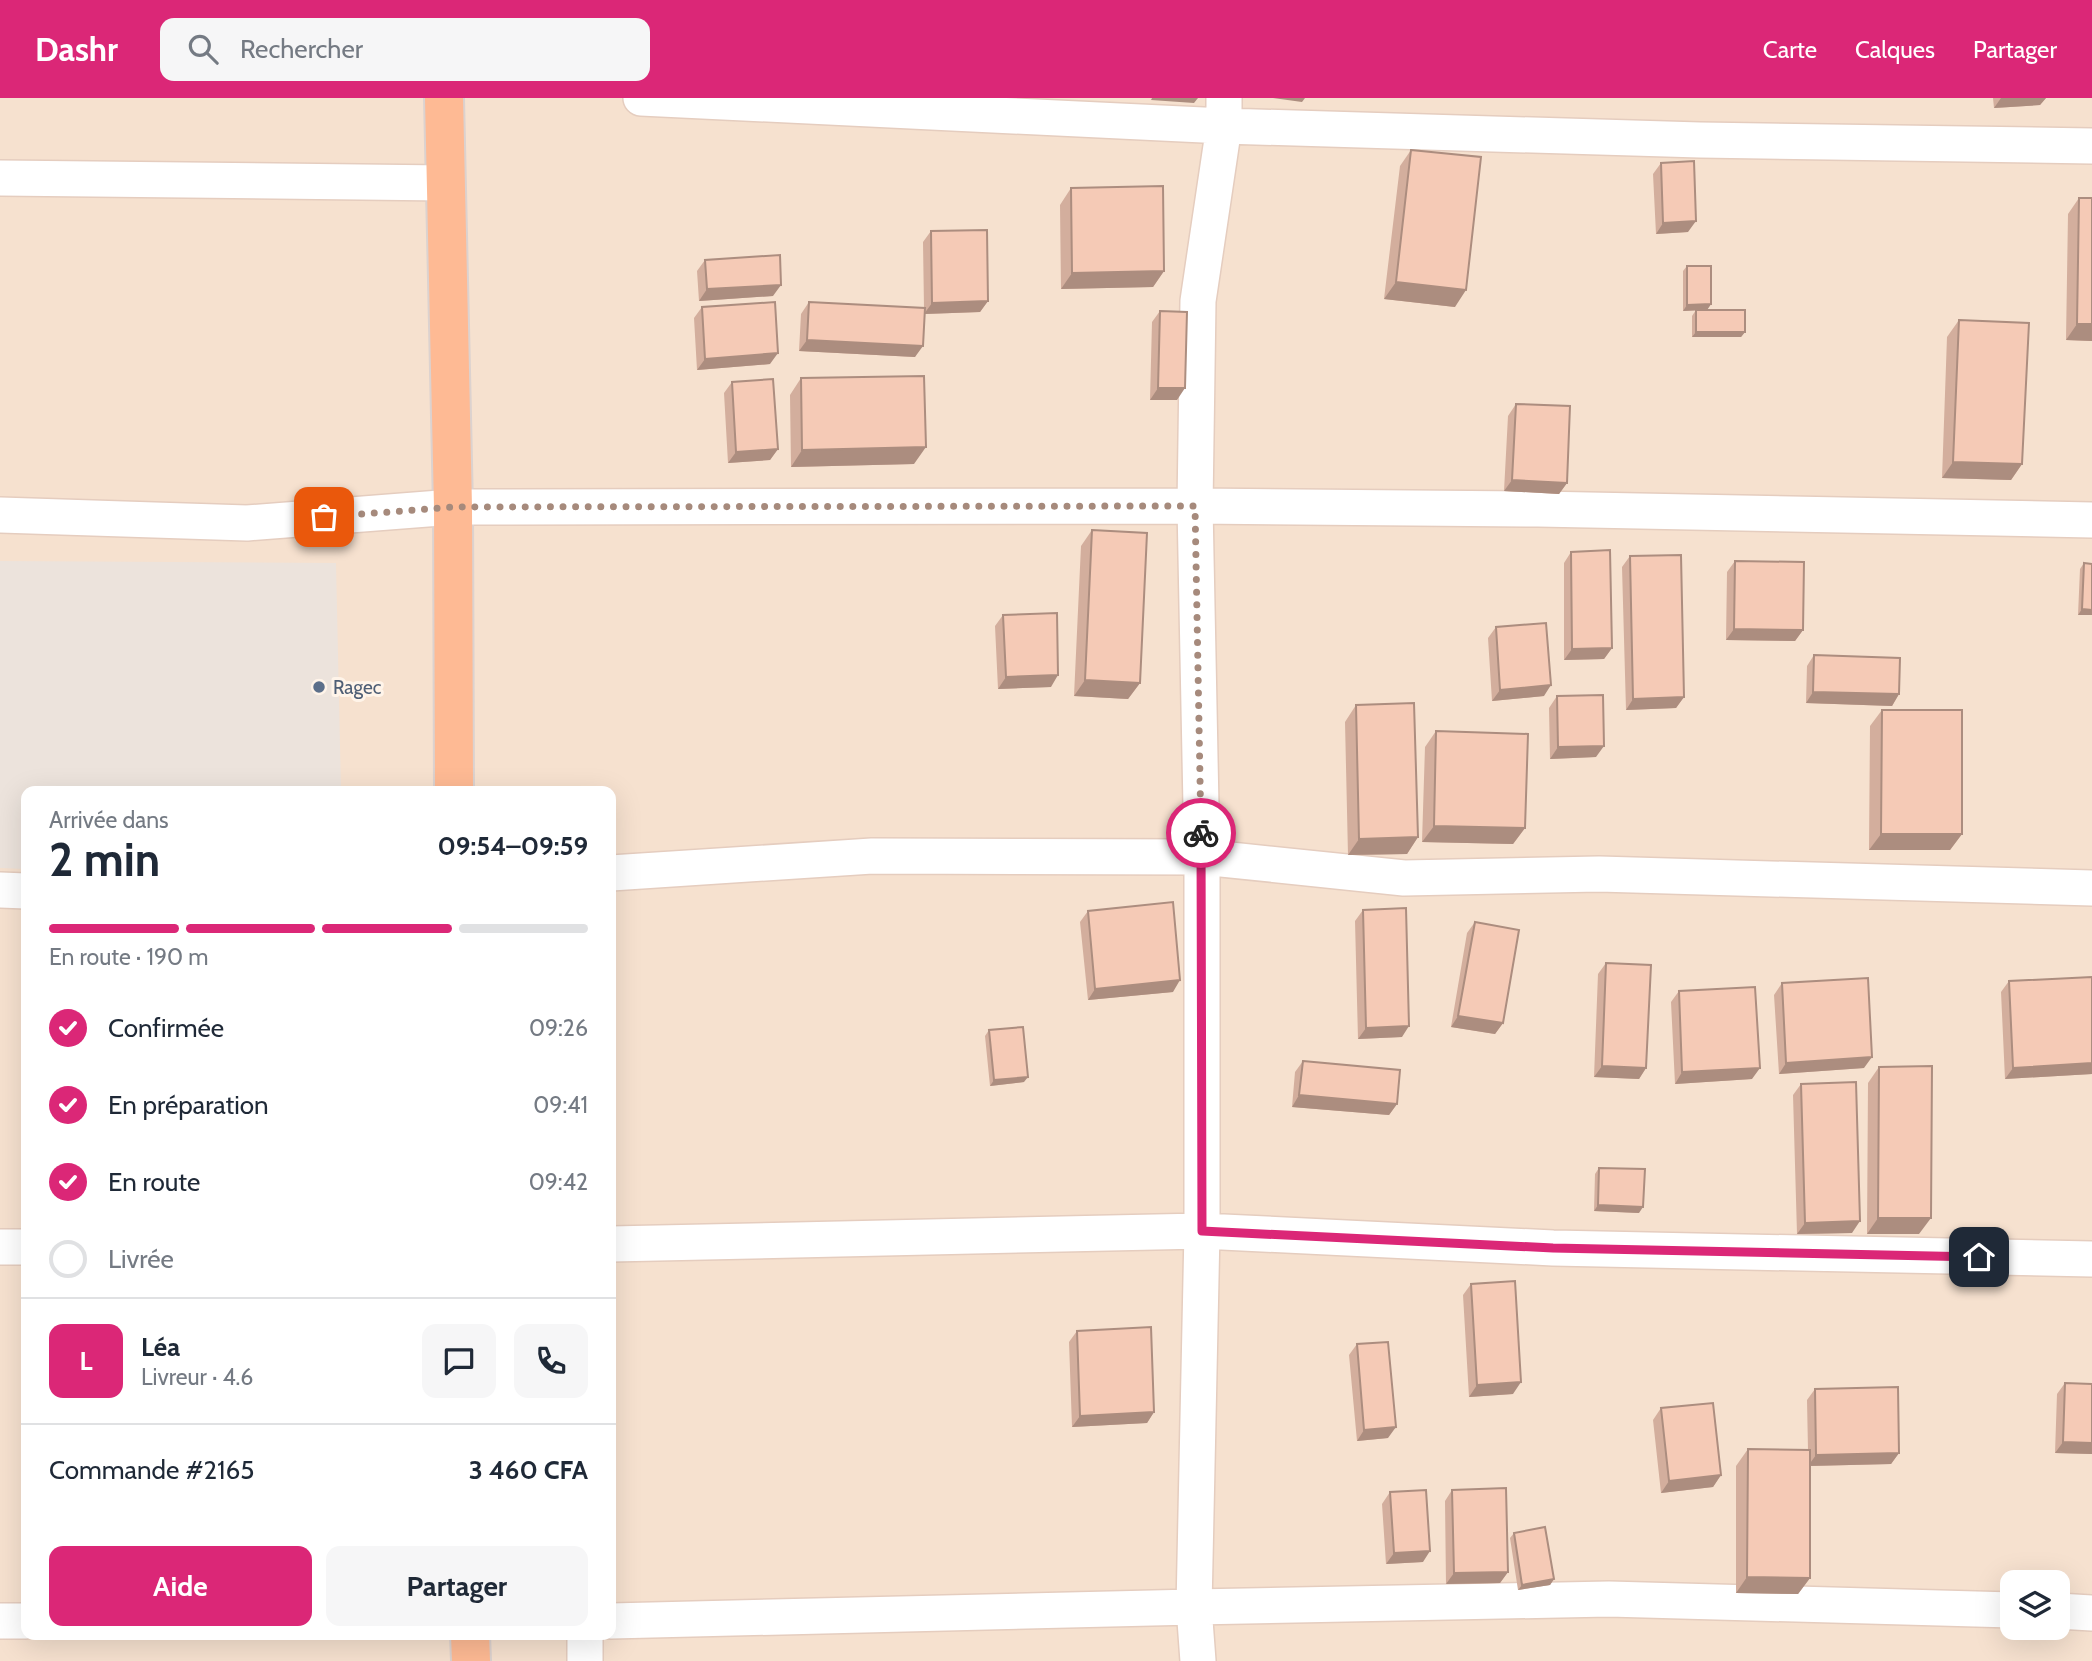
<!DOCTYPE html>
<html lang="fr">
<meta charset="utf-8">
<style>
:root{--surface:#fff;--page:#f6f6f7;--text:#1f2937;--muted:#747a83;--line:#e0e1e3;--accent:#db2777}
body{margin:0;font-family:Cabin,sans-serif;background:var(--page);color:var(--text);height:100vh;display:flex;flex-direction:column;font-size:26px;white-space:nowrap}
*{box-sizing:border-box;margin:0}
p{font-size:23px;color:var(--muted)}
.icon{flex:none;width:38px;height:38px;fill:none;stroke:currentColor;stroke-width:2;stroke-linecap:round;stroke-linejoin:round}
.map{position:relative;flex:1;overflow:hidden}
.side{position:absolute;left:21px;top:688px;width:595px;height:854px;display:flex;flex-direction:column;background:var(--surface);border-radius:14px;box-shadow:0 7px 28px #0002}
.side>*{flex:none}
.buttons{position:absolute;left:2000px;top:1472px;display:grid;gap:14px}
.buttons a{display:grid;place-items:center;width:70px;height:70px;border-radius:14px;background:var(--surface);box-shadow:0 7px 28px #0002;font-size:35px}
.pin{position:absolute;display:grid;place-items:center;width:60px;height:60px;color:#fff;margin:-30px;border-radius:14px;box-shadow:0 4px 10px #0006}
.courier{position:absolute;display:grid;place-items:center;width:70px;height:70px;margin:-35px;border:5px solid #db2777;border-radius:50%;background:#fff;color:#222;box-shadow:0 2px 9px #0007}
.summary em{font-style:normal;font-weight:700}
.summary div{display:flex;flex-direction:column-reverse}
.summary{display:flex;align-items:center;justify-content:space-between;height:119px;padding:0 28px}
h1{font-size:46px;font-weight:700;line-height:52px}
.bar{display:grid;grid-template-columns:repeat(4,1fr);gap:10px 7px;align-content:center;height:84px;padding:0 28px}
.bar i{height:9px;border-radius:5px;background:var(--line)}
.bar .current{background:var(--accent)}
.bar p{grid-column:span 4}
.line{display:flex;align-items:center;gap:18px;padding:0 28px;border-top:2px solid var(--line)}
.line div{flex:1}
.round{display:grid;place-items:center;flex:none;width:74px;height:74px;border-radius:14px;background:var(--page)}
ol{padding:0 28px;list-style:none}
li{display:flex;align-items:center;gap:21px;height:77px}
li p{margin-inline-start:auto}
li .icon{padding:7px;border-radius:50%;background:var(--accent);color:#fff;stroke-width:4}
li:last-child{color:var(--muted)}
li i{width:38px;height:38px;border:4px solid var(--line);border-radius:50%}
.cta{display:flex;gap:14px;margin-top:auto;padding:14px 28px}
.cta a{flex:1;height:80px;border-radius:14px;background:var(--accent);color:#fff;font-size:28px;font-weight:700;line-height:80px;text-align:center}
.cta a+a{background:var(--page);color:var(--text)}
header{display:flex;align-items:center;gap:42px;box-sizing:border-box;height:98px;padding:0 35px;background:var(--accent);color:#fff}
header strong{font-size:33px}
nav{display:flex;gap:38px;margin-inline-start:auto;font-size:24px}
.search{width:490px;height:63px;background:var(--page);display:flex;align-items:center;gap:18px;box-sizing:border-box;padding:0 24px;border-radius:14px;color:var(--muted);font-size:26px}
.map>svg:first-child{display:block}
.residential{fill:#f6e1cf;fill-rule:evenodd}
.industrial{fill:#ece3dc}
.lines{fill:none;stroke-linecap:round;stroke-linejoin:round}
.minor-casing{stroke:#e5cdbf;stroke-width:38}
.trunk-casing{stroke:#dcd2cf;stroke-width:42}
.minor{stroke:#fff;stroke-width:35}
.trunk{stroke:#feba94;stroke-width:38}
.wall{fill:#d3ae9d}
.shaded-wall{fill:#ac8d7f}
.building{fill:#f5cab6;stroke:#ac8d7f;stroke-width:2}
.done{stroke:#a68a7c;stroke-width:7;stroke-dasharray:0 12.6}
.route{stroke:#db2777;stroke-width:9}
.service-dot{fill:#5c6f8a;stroke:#fff4e9;stroke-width:2.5}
.labels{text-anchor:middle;stroke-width:6;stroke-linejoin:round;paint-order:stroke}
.service-label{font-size:19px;fill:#4e5e75;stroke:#fff4e9;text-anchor:start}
</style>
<header>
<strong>Dashr</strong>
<div class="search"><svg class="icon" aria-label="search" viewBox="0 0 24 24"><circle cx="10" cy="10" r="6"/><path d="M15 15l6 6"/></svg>Rechercher</div>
<nav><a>Carte</a><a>Calques</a><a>Partager</a></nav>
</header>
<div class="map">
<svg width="2092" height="1563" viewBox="0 0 2092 1563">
<rect width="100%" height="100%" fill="#fef0e1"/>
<path class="residential" d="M 0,0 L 2092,0 L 2092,1563 L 0,1563 ZM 26,693 L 611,693 L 611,1536 L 26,1536 ZM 2012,1484 L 2058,1484 L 2058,1530 L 2012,1530 Z"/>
<path class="industrial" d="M 0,463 L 336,465 L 341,693 L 26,693 L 26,771 L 0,770 Z"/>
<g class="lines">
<defs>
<path id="minor" d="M 641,0 L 1224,28 L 1700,42 L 2092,48
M 0,80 L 446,85
M 0,417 L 247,425 L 453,409 L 1195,408 L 1538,411 L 2092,422
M 611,775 L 872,758 L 1202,759 L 1404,780 L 1599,776 L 2092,790
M 0,792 L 26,793
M 611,1146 L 1202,1133 L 1553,1150 L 2092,1161
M 0,1149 L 26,1149
M 2058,1513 L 2092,1515
M 0,1523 L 26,1523
M 611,1523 L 1194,1509 L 1609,1501 L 2012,1512
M 585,1563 L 585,1536
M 1198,1563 L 1194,1509 L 1202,1133 L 1202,759 L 1195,408 L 1198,203 L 1224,28 L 1224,0"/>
<path id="trunk" d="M 444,0 L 453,409 L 454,693
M 470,1536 L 471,1563"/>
</defs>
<use href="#minor" class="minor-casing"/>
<use href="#trunk" class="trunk-casing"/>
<use href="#minor" class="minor"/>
<use href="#trunk" class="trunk"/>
</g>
<path class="wall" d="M 1993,0 L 2046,0 L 2040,7 L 1994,10 Z
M 1411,52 L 1455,209 L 1384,201 L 1400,68 Z
M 1661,65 L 1688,134 L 1656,136 L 1653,76 Z
M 1071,90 L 1164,173 L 1153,189 L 1061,191 L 1060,107 Z
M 2079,100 L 2092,243 L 2066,242 L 2068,116 Z
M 931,133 L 988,203 L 980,214 L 925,216 L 915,259 L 799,253 L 801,216 L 809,204 L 924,210 L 923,144 Z
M 705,162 L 773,198 L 699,203 L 697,173 Z
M 1687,168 L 1711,206 L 1707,212 L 1745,234 L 1741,239 L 1692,239 L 1692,218 L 1696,212 L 1683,213 L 1683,173 Z
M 702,209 L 770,266 L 697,272 L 694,220 Z
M 1160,213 L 1177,302 L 1150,302 L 1152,224 Z
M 1959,222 L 2022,366 L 2011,382 L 1942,380 L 1947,239 Z
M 801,280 L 914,366 L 791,369 L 790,297 Z
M 732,284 L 778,351 L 770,362 L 728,365 L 724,295 Z
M 1516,306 L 1567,385 L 1559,396 L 1504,393 L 1508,318 Z
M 1092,432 L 1140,585 L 1128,601 L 1074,598 L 1081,448 Z
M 1571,454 L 1612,550 L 1604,561 L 1564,562 L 1564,465 Z
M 1630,458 L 1684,599 L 1676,610 L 1626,612 L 1622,469 Z
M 1735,463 L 1803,532 L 1795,543 L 1726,542 L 1727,474 Z
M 2084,465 L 2092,466 L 2092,517 L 2078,517 L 2080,471 Z
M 1003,517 L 1051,589 L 998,591 L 995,528 Z
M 1496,529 L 1544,598 L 1492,603 L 1488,540 Z
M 1814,557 L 1899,596 L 1892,608 L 1806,605 L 1807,568 Z
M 1557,598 L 1596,659 L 1550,661 L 1549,610 Z
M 1356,607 L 1418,739 L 1407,756 L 1348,757 L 1345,624 Z
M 1882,612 L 1962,736 L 1950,752 L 1869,752 L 1870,628 Z
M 1436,633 L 1525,730 L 1513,746 L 1422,744 L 1425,649 Z
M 1363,812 L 1402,939 L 1358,941 L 1355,823 Z
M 1088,813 L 1173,894 L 1088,902 L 1080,824 Z
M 1475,824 L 1503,925 L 1495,936 L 1451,929 L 1467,835 Z
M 1606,865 L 1646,970 L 1639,981 L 1594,979 L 1598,876 Z
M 2092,879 L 2092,976 L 2005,981 L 2001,894 L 2009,883 Z
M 1782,885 L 1864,970 L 1779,976 L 1774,897 Z
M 1679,893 L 1752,981 L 1675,986 L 1671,904 Z
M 989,932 L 1024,984 L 990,988 L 985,938 Z
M 1303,963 L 1397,1006 L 1389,1017 L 1292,1009 L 1295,974 Z
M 1879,969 L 1919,1136 L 1867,1136 L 1868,985 Z
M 1801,986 L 1852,1135 L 1797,1136 L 1793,997 Z
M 1599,1070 L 1639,1115 L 1594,1113 L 1595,1076 Z
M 1471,1186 L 1513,1296 L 1469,1299 L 1463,1197 Z
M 1077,1233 L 1154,1314 L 1147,1325 L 1072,1329 L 1069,1244 Z
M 1357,1246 L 1388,1340 L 1357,1343 L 1349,1257 Z
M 2065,1285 L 2092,1286 L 2092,1356 L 2055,1355 L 2057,1296 Z
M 1815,1291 L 1899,1355 L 1891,1366 L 1810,1368 L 1810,1480 L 1798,1496 L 1736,1495 L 1736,1368 L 1748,1351 L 1808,1352 L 1807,1302 Z
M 1661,1310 L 1721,1377 L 1713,1389 L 1661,1395 L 1653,1322 Z
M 1452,1392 L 1508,1474 L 1500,1485 L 1446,1486 L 1445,1403 Z
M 1390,1394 L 1423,1464 L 1386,1466 L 1382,1406 Z
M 1514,1435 L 1554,1481 L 1550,1487 L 1518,1492 L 1510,1440 Z"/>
<path class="shaded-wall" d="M 1152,0 L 1198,0 L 1194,5 L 1151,2 Z
M 1273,0 L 1305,0 L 1302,4 Z
M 2001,0 L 2046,0 L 2040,7 L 1994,10 Z
M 1696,123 L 1688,134 L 1656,136 L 1663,125 Z
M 1164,173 L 1153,189 L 1061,191 L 1072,175 Z
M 1396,184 L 1466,192 L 1455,209 L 1384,201 Z
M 781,187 L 773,198 L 699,203 L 707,191 Z
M 988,203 L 980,214 L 924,216 L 932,205 Z
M 1711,206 L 1707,212 L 1683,213 L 1687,207 Z
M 2077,226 L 2092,226 L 2092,243 L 2066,242 Z
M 1696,234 L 1745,234 L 1741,239 L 1692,239 Z
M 807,242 L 923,248 L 915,259 L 799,253 Z
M 778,255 L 770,266 L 697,272 L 705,261 Z
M 1158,290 L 1185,290 L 1177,302 L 1150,302 Z
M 926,349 L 914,366 L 791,369 L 802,352 Z
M 778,351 L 770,362 L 728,365 L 736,354 Z
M 1953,364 L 2022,366 L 2011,382 L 1942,380 Z
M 1512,382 L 1567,385 L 1559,396 L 1504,393 Z
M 2082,511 L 2092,512 L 2092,517 L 2078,517 Z
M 1734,531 L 1803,532 L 1795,543 L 1726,542 Z
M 1612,550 L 1604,561 L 1564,562 L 1572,551 Z
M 1058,577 L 1051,589 L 998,591 L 1006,579 Z
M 1085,582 L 1140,585 L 1128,601 L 1074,598 Z
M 1551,587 L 1544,598 L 1492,603 L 1500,592 Z
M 1813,594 L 1899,596 L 1892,608 L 1806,605 Z
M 1684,599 L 1676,610 L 1626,612 L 1633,601 Z
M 1604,648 L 1596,659 L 1550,661 L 1558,649 Z
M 1434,728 L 1525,730 L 1513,746 L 1422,744 Z
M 1881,736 L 1962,736 L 1950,752 L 1869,752 Z
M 1418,739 L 1407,756 L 1348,757 L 1359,741 Z
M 1180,882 L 1173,894 L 1088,902 L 1095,891 Z
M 1458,918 L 1503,925 L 1495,936 L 1451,929 Z
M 1409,928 L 1402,939 L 1358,941 L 1366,930 Z
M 1872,959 L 1864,970 L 1779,976 L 1786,965 Z
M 2092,965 L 2092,976 L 2005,981 L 2013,970 Z
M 1602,968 L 1646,970 L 1639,981 L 1594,979 Z
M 1760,970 L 1752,981 L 1675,986 L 1682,974 Z
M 1028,979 L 1024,984 L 990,988 L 994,982 Z
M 1299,997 L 1397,1006 L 1389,1017 L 1292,1009 Z
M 1598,1107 L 1643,1109 L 1639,1115 L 1594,1113 Z
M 1878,1120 L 1931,1120 L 1919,1136 L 1867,1136 Z
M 1860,1123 L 1852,1135 L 1797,1136 L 1805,1125 Z
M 1521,1284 L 1513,1296 L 1469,1299 L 1477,1287 Z
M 1154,1314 L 1147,1325 L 1072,1329 L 1080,1318 Z
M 1396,1329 L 1388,1340 L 1357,1343 L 1364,1332 Z
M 2063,1344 L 2092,1345 L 2092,1356 L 2055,1355 Z
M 1899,1355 L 1891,1366 L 1808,1368 L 1816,1357 Z
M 1721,1377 L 1713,1389 L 1661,1395 L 1669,1383 Z
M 1430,1453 L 1423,1464 L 1386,1466 L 1394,1455 Z
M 1508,1474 L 1500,1485 L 1446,1486 L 1454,1475 Z
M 1747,1479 L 1810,1480 L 1798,1496 L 1736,1495 Z
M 1554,1481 L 1550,1487 L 1518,1492 L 1522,1487 Z"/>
<path class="building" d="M 1411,52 L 1481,59 L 1466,192 L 1396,184 Z
M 1694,63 L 1696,123 L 1663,125 L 1661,65 Z
M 1163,88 L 1164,173 L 1072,175 L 1071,90 Z
M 2079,100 L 2092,100 L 2092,226 L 2077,226 Z
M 987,132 L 988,203 L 932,205 L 931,133 Z
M 780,157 L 781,187 L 707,191 L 705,162 Z
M 1687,168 L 1711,168 L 1711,206 L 1687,207 Z
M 775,204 L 778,255 L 705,261 L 702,209 Z
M 809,204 L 925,210 L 923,248 L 807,242 Z
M 1696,212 L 1745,212 L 1745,234 L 1696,234 Z
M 1160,213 L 1187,214 L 1185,290 L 1158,290 Z
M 1959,222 L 2029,225 L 2022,366 L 1953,364 Z
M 924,278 L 926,349 L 802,352 L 801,280 Z
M 773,281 L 778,351 L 736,354 L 732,284 Z
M 1516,306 L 1570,308 L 1567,385 L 1512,382 Z
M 1092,432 L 1147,435 L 1140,585 L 1085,582 Z
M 1610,452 L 1612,550 L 1572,551 L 1571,454 Z
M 1681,457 L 1684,599 L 1633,601 L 1630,458 Z
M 1735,463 L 1804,464 L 1803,532 L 1734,531 Z
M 2084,465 L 2092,466 L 2092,512 L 2082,511 Z
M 1057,515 L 1058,577 L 1006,579 L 1003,517 Z
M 1546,525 L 1551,587 L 1500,592 L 1496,529 Z
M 1814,557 L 1900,560 L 1899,596 L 1813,594 Z
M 1603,597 L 1604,648 L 1558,649 L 1557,598 Z
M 1414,605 L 1418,739 L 1359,741 L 1356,607 Z
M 1882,612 L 1962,612 L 1962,736 L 1881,736 Z
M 1436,633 L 1528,636 L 1525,730 L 1434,728 Z
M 1173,804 L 1180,882 L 1095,891 L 1088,813 Z
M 1406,810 L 1409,928 L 1366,930 L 1363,812 Z
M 1475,824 L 1519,832 L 1503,925 L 1458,918 Z
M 1606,865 L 1651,867 L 1646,970 L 1602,968 Z
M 2092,879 L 2092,965 L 2013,970 L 2009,883 Z
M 1868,880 L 1872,959 L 1786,965 L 1782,885 Z
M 1755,889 L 1760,970 L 1682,974 L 1679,893 Z
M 1023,929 L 1028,979 L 994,982 L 989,932 Z
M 1303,963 L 1400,972 L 1397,1006 L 1299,997 Z
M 1932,968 L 1931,1120 L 1878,1120 L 1879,969 Z
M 1856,984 L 1860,1123 L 1805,1125 L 1801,986 Z
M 1599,1070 L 1645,1071 L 1643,1109 L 1598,1107 Z
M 1515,1183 L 1521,1284 L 1477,1287 L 1471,1186 Z
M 1151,1229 L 1154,1314 L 1080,1318 L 1077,1233 Z
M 1388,1244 L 1396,1329 L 1364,1332 L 1357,1246 Z
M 2065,1285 L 2092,1286 L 2092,1345 L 2063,1344 Z
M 1898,1289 L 1899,1355 L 1816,1357 L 1815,1291 Z
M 1713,1305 L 1721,1377 L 1669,1383 L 1661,1310 Z
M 1748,1351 L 1810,1352 L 1810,1480 L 1747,1479 Z
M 1506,1390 L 1508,1474 L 1454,1475 L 1452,1392 Z
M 1426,1392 L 1430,1453 L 1394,1455 L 1390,1394 Z
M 1545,1429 L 1554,1481 L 1522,1487 L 1514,1435 Z"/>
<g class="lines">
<path class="done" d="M 324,419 L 453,409 L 1195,408 L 1201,735"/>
<path class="route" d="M 1201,735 L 1202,1133 L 1553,1150 L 1979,1159"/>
</g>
<circle class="service-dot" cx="319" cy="589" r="7"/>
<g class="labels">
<g class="service-label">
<text x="333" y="596">Ragec</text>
</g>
</g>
</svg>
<div class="buttons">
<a><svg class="icon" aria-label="layers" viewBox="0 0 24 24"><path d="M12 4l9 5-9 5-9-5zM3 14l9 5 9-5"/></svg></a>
</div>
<div class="pin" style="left:324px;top:419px;background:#ea580c"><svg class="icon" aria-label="bag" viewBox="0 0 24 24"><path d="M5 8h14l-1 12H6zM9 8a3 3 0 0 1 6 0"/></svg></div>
<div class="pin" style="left:1979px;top:1159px;background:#1f2937"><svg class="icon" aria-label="home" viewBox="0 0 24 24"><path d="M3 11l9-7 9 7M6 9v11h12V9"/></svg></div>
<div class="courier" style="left:1201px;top:735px"><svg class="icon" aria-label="bike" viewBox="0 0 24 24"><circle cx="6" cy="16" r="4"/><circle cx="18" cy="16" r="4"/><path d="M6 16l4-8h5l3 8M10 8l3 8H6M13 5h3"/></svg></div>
<section class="side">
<div class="summary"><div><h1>2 min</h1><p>Arrivée dans</p></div><em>09:54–09:59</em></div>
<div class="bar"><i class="current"></i><i class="current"></i><i class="current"></i><i></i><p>En route · 190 m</p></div>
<ol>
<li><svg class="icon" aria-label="check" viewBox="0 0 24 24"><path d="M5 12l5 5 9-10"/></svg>Confirmée<p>09:26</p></li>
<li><svg class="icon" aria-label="check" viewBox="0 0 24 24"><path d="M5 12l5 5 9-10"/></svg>En préparation<p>09:41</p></li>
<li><svg class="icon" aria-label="check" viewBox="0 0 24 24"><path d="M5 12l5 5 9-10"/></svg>En route<p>09:42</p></li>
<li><i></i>Livrée</li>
</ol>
<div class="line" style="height:126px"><b class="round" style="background:var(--accent);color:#fff">L</b><div><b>Léa</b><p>Livreur · 4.6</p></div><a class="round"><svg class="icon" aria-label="chat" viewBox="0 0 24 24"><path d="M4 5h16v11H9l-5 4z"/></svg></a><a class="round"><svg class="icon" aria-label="phone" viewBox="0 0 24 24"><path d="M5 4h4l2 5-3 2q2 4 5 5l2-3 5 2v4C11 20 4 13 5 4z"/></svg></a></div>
<div class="line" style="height:91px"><div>Commande #2165</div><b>3 460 CFA</b></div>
<div class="cta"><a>Aide</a><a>Partager</a></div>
</section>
</div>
